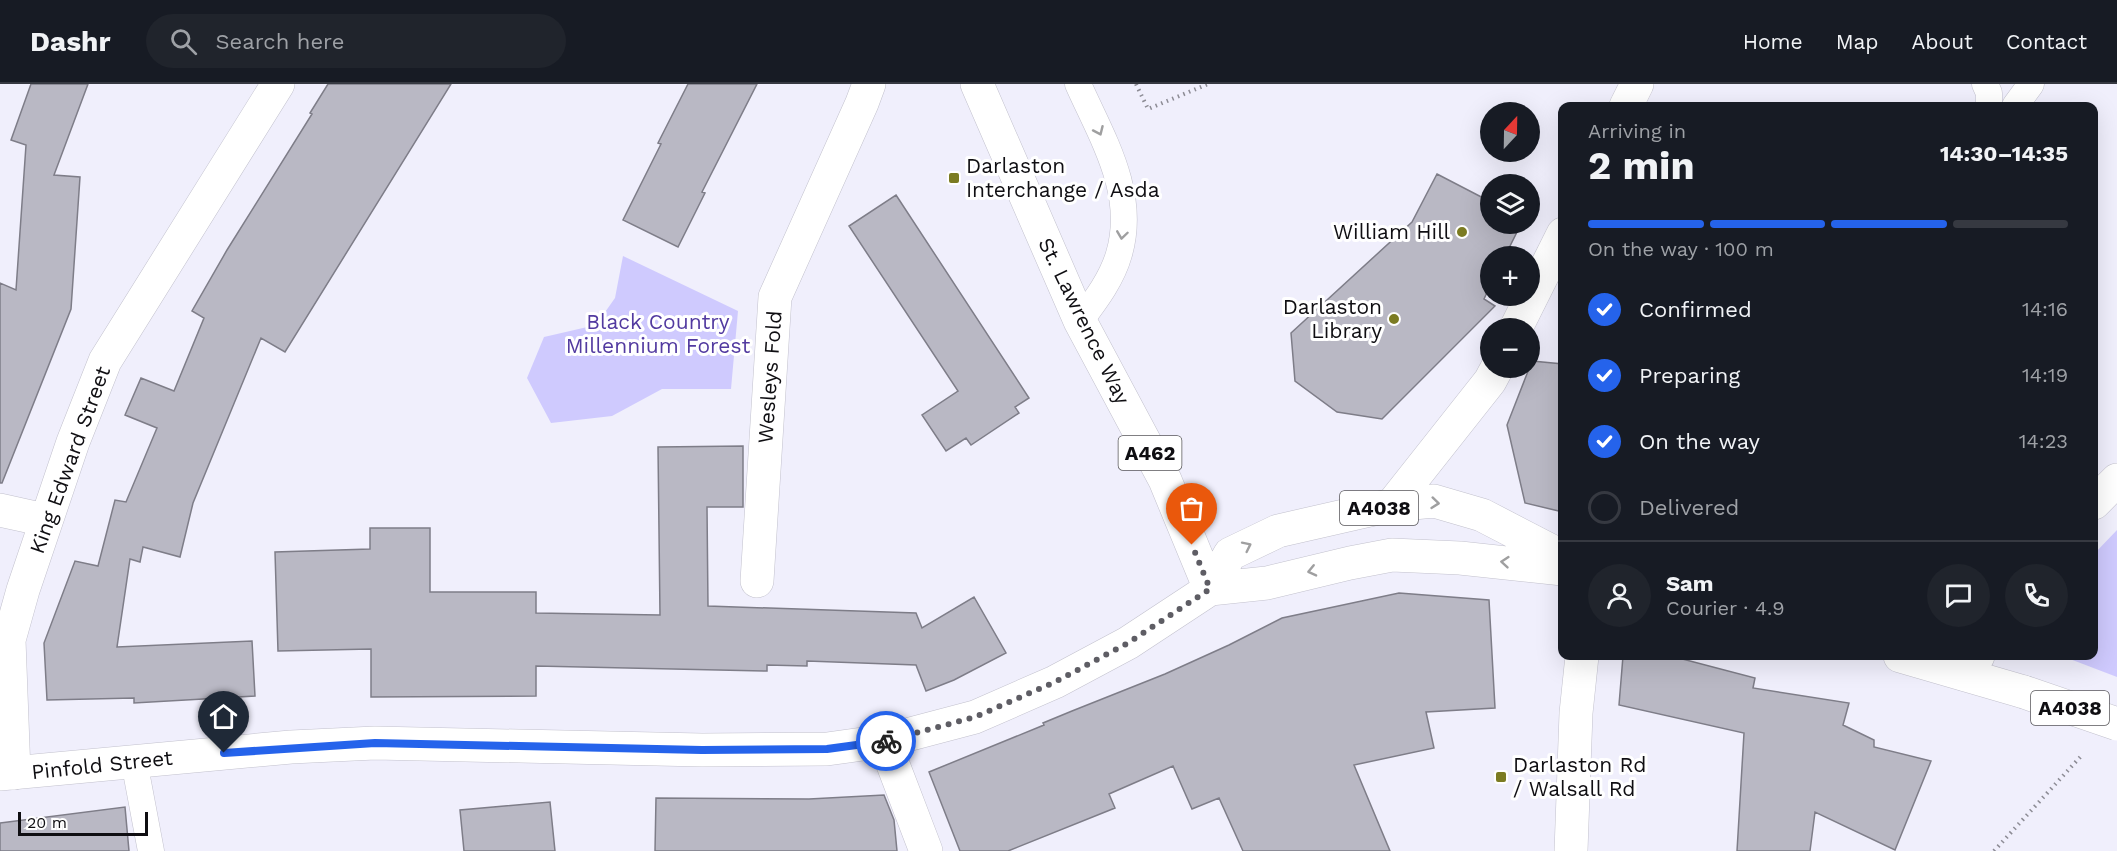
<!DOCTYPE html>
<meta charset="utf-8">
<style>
:root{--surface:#171b24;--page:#20242c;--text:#f1f3f6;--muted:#9ea1a6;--line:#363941;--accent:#2563eb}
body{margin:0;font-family:"Work Sans",sans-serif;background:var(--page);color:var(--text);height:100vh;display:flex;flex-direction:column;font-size:22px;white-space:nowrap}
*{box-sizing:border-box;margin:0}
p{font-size:20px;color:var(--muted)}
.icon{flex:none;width:33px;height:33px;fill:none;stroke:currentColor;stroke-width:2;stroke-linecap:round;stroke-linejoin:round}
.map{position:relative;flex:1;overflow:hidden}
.side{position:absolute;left:1558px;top:18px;width:540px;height:558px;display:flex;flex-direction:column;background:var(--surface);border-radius:12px;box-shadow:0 6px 24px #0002}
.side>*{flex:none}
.needle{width:39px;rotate:22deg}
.buttons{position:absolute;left:1480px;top:18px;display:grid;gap:12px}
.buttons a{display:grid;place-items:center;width:60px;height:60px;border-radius:50%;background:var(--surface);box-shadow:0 6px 24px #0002;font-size:30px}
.scale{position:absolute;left:18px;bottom:15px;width:130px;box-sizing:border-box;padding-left:6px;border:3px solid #0f0e12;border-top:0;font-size:16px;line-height:21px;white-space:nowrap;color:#0f0e12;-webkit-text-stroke:4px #fff;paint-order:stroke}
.pin{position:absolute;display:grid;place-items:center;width:51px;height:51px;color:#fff;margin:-62px -26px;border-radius:50% 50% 50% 0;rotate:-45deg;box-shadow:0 0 6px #0007}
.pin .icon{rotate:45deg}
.courier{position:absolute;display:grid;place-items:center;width:60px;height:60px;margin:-30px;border:4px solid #2563eb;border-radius:50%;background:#fff;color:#222;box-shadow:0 2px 8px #0007}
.overview em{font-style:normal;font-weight:700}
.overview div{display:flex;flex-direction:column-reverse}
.overview{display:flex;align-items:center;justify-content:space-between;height:102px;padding:0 30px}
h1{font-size:39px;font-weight:700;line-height:45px}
.bar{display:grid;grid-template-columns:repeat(4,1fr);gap:9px 6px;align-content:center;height:72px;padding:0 30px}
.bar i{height:8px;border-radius:4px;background:var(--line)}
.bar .selected{background:var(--accent)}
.bar p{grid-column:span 4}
.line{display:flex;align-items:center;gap:15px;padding:0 30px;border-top:2px solid var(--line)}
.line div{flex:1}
.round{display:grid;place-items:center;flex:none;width:63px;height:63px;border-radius:32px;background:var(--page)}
ol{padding:0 30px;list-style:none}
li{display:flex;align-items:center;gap:18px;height:66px}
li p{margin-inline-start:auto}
li .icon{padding:6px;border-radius:50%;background:var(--accent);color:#fff;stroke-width:4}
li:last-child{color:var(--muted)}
li i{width:33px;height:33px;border:3px solid var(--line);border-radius:50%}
header{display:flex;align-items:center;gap:36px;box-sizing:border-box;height:84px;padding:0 30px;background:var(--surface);border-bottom:2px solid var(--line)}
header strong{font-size:28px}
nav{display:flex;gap:33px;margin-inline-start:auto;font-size:21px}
.search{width:420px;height:54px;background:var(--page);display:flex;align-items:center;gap:15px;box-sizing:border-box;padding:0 21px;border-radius:33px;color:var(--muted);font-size:22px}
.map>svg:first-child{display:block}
.green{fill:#cfcafe}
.building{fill:#b9b8c4;stroke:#7e7d88;stroke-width:1.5}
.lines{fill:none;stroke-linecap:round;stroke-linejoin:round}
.service-casing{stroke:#c2c1cd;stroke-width:27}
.pedestrian-casing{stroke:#c2c1cd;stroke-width:34}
.minor-casing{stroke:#c2c1cd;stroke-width:34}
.tertiary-casing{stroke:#c2c1cd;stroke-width:34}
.primary-casing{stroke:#c2c1cd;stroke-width:34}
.path{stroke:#8d8c95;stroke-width:4;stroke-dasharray:1.5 4.5;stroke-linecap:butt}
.service{stroke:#fff;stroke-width:26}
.pedestrian{stroke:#fff;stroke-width:33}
.minor{stroke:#fff;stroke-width:33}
.tertiary{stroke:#fff;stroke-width:33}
.primary{stroke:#fff;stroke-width:33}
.primary-bridge-casing{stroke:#c2c1cd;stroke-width:34;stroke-linecap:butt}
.primary-bridge{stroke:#fff;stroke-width:33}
.oneway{stroke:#9f9fa0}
.done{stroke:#5e5d64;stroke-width:6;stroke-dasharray:0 10.8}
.route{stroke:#2563eb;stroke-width:8}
.poi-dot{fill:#7b7b22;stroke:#fff;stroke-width:2}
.labels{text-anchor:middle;stroke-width:6;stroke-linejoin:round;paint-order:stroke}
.shield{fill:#fff;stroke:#575659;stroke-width:1.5}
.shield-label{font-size:20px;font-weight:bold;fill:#0f0e12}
.poi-label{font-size:21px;fill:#0f0e12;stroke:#fff;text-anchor:start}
.street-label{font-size:21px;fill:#0f0e12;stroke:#fff}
.park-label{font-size:21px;fill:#523aa0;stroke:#fff}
</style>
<header>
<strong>Dashr</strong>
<div class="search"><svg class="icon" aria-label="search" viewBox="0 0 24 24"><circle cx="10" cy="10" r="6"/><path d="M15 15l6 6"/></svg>Search here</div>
<nav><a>Home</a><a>Map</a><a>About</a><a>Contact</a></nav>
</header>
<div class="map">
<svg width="2117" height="767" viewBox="0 0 2117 767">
<rect width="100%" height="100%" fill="#f0effc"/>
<path class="green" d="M 623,172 L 738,227 L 731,305 L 662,305 L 612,332 L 551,339 L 527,294 L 544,253 L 596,241 L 615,214 Z
M 2117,446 L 2117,593 L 2062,572 L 2094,572 L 2094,470 Z"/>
<path class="building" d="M 31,0 L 88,0 L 54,91 L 80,93 L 71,225 L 2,399 L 0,399 L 0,199 L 16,206 L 26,61 L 11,56 Z
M 328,0 L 451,0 L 285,268 L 261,254 L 193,419 L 180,473 L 143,463 L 140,478 L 130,475 L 117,563 L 252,557 L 255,612 L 134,619 L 134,614 L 47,616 L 44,559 L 75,477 L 98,482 L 115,416 L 126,418 L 157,344 L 125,331 L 141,294 L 174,307 L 204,234 L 192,227 L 227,166 L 312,30 L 310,29 Z
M 688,0 L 757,0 L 702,108 L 705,109 L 678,163 L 623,136 L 661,60 L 658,59 Z
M 1437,90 L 1491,118 L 1491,140 L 1521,140 L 1505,172 L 1491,172 L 1491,200 L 1484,215 L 1495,222 L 1382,335 L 1337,328 L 1295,297 L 1291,249 L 1412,138 Z
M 896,111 L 1029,314 L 1015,323 L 1019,329 L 971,361 L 966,354 L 946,367 L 922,331 L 958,307 L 849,142 Z
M 1532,277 L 1563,280 L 1563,428 L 1525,419 L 1507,341 Z
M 743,362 L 743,423 L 707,423 L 708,522 L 916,529 L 922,544 L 974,513 L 1006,569 L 954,596 L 926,607 L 916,581 L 807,577 L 807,582 L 767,581 L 767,587 L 536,582 L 536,612 L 371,613 L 371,565 L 278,567 L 275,468 L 370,465 L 370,444 L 430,444 L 430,508 L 536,508 L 536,529 L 660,531 L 658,363 Z
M 1399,509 L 1489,516 L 1495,624 L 1426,628 L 1434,664 L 1354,681 L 1390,767 L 1243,767 L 1219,714 L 1192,725 L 1173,682 L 1109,710 L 1115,724 L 1008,767 L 960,767 L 929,688 L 1044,641 L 1043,639 L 1072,627 L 1165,590 L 1229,561 L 1282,534 Z
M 1623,572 L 1671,572 L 1755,594 L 1753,604 L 1849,619 L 1843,641 L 1874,656 L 1874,663 L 1931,677 L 1895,766 L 1815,728 L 1810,767 L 1737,767 L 1744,649 L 1619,621 Z
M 884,711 L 894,736 L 897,767 L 655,767 L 656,714 L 809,715 Z
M 550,718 L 555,767 L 464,767 L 460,726 Z
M 125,723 L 129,767 L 0,767 L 0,739 Z"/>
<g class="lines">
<defs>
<path id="service" d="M 1078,0 C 1102,54 1137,109 1119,170 C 1112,195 1095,217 1080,237
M 1985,0 L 1989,9 L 1989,22
M 2015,22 L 2031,0
M 134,677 L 151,767"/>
<path id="pedestrian" d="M 1626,22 L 1637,0
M 1516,244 L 1563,150
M 1392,421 L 1490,297 L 1497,284"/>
<path id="minor" d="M 0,426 L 45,436
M 757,497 L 775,213 L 862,19 L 869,0
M 884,657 L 926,767
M 14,689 L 9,556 L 23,506 L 73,358 L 105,277 L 278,0"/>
<path id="tertiary" d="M 2094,419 L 2117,396
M 1964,590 L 1978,572"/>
<path id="primary" d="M 977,0 L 1080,237 L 1165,396 L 1210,505
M 1210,505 L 1267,499 L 1350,479 L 1392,471 L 1460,474 L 1563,485
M 1900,572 L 2024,608
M 0,690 L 291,663 L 375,659 L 702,666 L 827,665 L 884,657 L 975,633 L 1055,598 L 1128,559 L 1210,505 L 1230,470 L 1278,447 L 1392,421 L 1434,417 L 1482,431 L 1563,473
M 1571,767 L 1576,629 L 1582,572"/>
</defs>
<use href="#service" class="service-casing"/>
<use href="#pedestrian" class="pedestrian-casing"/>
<use href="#minor" class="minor-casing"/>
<use href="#tertiary" class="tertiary-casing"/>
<use href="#primary" class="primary-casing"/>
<path class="path" d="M 1136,0 L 1148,25 L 1208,0
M 1994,767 L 2083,670"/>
<use href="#service" class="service"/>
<use href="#pedestrian" class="pedestrian"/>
<use href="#minor" class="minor"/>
<use href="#tertiary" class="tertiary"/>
<use href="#primary" class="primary"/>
<defs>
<path id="primary-bridge" d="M 2024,608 L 2117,640"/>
</defs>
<use href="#primary-bridge" class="primary-bridge-casing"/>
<use href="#primary-bridge" class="primary-bridge"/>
</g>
<defs><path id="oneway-chevron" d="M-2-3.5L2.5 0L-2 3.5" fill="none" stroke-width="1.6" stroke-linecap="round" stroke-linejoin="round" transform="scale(1.5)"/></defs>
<g class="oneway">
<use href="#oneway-chevron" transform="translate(1099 47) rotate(66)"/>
<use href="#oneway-chevron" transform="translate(1122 151) rotate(98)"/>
<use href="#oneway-chevron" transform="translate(1435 419) rotate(6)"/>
<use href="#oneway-chevron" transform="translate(1247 462) rotate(-26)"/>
<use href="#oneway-chevron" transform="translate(1505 478) rotate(-175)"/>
<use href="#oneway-chevron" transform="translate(1312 487) rotate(167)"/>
</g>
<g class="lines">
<path class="done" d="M 886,657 L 975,633 L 1055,598 L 1128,559 L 1210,505 L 1192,461"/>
<path class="route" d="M 224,669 L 375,659 L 702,666 L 827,665 L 886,657"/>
</g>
<g class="poi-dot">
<rect x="948" y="88" width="12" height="12" rx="3"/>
<circle cx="1462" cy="148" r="6"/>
<circle cx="1394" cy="235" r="6"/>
<rect x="1495" y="687" width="12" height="12" rx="3"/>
</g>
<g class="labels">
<g class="shield">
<rect x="1118.5" y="352" width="63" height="34" rx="4.5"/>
<rect x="1340" y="407" width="78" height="34" rx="4.5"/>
<rect x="2031" y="607" width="78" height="34" rx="4.5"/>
</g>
<g class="shield-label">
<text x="1150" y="376">A462</text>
<text x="1379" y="431">A4038</text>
<text x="2070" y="631">A4038</text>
</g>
<g class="poi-label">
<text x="966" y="89">Darlaston<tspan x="966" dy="24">Interchange / Asda</tspan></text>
<text x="1450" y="155" text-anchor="end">William Hill</text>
<text x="1382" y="230" text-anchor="end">Darlaston<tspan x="1382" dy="24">Library</tspan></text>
<text x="1513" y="688">Darlaston Rd<tspan x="1513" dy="24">/ Walsall Rd</tspan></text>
</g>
<g class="street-label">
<text transform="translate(1084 237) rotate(64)" y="7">St. Lawrence Way</text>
<text transform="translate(770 293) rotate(-86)" y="7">Wesleys Fold</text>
<text transform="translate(70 376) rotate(-70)" y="7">King Edward Street</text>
<text transform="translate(102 681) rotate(-6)" y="7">Pinfold Street</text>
</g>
<g class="park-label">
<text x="658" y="245">Black Country<tspan x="658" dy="24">Millennium Forest</tspan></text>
</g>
</g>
</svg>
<div class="buttons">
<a><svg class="needle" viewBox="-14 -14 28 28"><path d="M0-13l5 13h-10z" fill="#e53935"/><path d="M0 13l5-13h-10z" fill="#9ea1a6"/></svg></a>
<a><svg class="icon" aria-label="layers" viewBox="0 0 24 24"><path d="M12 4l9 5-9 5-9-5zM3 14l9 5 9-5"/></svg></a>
<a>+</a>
<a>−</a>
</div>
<div class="scale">20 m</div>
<div class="pin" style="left:1192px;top:461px;background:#ea580c"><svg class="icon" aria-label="bag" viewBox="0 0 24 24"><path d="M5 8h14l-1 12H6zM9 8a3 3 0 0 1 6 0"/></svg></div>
<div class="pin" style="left:224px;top:669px;background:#1f2937"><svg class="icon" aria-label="home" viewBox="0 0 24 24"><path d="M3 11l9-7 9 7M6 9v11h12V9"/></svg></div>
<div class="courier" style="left:886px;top:657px"><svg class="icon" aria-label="bike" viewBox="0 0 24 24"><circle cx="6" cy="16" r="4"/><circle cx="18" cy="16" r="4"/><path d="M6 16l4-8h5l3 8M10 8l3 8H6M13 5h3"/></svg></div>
<section class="side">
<div class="overview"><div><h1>2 min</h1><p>Arriving in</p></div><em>14:30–14:35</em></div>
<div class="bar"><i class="selected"></i><i class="selected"></i><i class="selected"></i><i></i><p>On the way · 100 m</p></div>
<ol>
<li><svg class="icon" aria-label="check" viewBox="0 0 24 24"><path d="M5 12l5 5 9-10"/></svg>Confirmed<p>14:16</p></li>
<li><svg class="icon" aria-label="check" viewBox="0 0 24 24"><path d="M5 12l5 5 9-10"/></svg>Preparing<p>14:19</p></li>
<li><svg class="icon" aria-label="check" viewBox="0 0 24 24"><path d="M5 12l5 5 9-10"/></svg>On the way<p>14:23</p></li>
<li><i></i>Delivered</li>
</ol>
<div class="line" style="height:108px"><a class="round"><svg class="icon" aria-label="person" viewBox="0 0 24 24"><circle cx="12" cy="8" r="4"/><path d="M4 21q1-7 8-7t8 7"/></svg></a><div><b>Sam</b><p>Courier · 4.9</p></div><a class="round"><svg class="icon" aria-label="chat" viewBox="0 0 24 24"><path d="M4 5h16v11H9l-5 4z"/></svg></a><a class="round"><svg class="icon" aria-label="phone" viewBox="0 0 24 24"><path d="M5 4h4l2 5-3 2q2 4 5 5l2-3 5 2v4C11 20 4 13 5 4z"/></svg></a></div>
</section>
</div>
